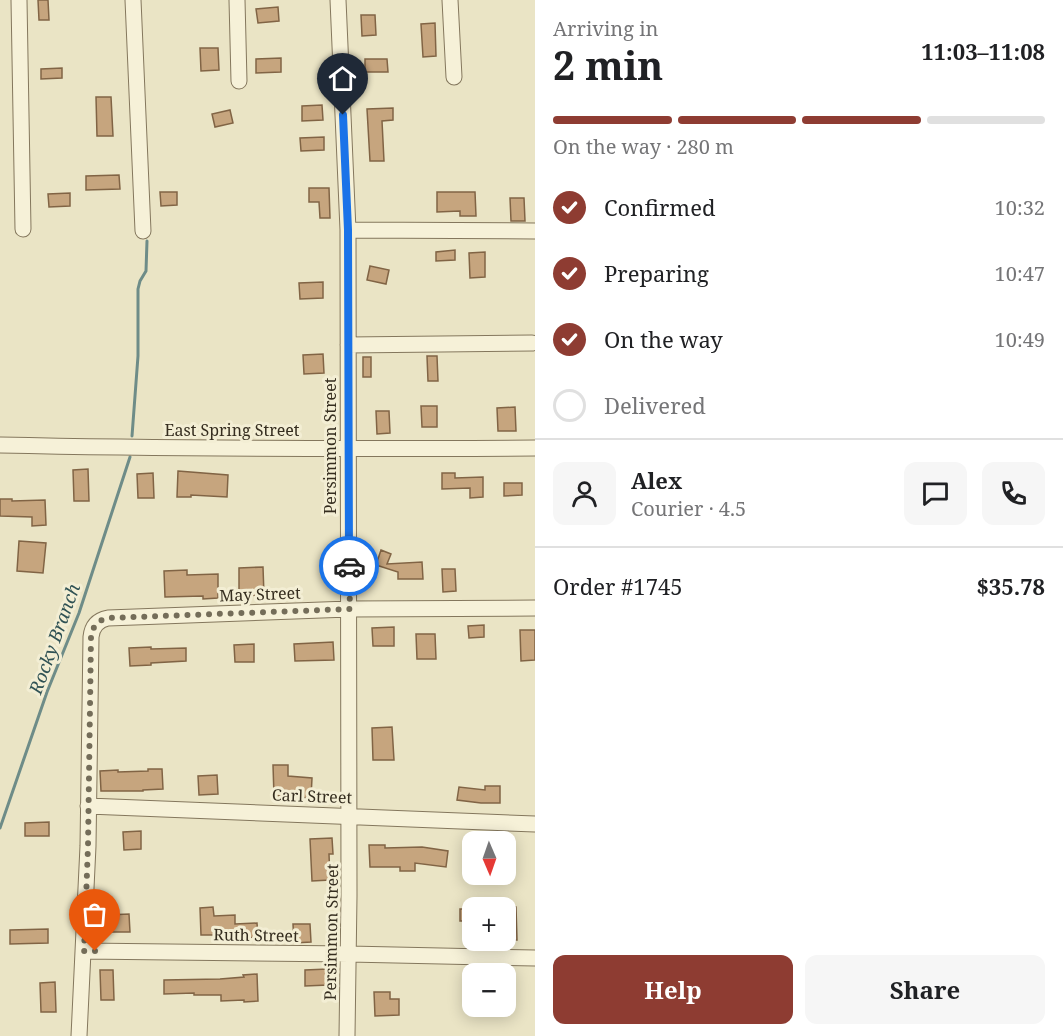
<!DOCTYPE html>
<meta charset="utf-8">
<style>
:root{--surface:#fff;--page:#f6f6f6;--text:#202124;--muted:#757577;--line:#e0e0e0;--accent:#8e3c32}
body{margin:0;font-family:"Noto Serif",serif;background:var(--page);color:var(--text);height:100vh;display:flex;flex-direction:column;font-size:22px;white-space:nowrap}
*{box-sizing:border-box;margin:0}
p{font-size:20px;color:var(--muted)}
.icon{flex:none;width:33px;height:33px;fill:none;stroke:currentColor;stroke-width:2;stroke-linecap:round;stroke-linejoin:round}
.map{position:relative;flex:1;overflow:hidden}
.sheet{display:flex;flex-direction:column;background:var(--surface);width:528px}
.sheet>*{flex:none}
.needle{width:39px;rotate:178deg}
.tools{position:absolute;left:462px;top:831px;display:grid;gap:12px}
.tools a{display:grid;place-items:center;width:54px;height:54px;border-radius:12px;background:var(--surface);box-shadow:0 3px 15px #0003;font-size:30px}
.pin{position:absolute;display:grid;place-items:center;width:51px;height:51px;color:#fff;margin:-62px -26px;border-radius:50% 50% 50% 0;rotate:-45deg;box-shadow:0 0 6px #0007}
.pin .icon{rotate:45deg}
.courier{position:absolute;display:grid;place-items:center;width:60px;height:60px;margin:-30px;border:4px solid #1a73e8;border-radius:50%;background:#fff;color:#222;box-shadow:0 2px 8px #0007}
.overview em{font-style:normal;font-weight:700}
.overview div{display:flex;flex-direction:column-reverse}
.overview{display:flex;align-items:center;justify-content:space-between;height:102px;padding:0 18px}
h1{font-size:39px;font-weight:700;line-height:45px}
.bar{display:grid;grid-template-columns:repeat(4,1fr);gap:9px 6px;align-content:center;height:72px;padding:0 18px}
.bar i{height:8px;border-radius:4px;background:var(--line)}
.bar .on{background:var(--accent)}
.bar p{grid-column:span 4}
.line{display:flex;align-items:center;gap:15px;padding:0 18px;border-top:2px solid var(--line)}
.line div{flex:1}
.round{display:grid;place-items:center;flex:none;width:63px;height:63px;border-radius:12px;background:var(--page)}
ol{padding:0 18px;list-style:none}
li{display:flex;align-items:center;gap:18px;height:66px}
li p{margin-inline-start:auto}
li .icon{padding:6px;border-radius:50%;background:var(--accent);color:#fff;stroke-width:4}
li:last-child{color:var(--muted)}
li i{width:33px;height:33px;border:3px solid var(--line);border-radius:50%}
.button{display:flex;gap:12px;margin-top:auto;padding:12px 18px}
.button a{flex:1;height:69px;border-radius:12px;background:var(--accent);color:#fff;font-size:24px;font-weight:700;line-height:69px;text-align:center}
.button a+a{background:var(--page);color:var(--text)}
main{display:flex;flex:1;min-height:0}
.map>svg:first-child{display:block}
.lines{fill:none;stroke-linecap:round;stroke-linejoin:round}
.stream{stroke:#6e8c88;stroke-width:3}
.building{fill:#c6a57e;stroke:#816445;stroke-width:1.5}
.minor-casing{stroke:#84775d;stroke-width:17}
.minor{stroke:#f6f1d8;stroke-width:15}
.done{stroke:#746d59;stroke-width:6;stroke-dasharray:0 10.8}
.route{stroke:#1a73e8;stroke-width:8}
.labels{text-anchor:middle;stroke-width:6;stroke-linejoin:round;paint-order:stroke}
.street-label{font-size:16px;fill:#352d1f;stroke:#f3eed4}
.water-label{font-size:18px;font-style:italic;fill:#305254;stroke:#f3eed4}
</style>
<main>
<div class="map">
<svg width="535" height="1036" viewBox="0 0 535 1036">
<rect width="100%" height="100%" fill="#eae4c5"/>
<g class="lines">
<path class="stream" d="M 132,436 L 138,356 L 138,289 L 140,281 L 146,271 L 147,241
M 0,828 L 47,692 L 79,613 L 130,457"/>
</g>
<path class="building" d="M 38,0 L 48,0 L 49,20 L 39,20 Z
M 278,7 L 279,21 L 258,23 L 256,9 Z
M 361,15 L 375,15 L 376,35 L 362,36 Z
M 435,23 L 436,56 L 423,57 L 421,24 Z
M 200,48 L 218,48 L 219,70 L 201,71 Z
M 281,58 L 281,72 L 256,73 L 256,59 Z
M 365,59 L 387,59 L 388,72 L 365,72 Z
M 62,68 L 62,78 L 41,79 L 41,69 Z
M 96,97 L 111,97 L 113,136 L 97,136 Z
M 322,105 L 323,120 L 302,121 L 302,106 Z
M 393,108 L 393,120 L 382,121 L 384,161 L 370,161 L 367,109 Z
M 230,110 L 233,123 L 215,127 L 212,114 Z
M 324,137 L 324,150 L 301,151 L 300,138 Z
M 119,175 L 120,189 L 86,190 L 86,176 Z
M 309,188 L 329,188 L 330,218 L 320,218 L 319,202 L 309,202 Z
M 160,192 L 177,192 L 177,205 L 161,206 Z
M 437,192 L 475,192 L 476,216 L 460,216 L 460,211 L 437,212 Z
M 70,193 L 70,206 L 49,207 L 48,194 Z
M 510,198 L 524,198 L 525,221 L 511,221 Z
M 455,250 L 455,260 L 436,261 L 436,252 Z
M 485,252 L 485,277 L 470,278 L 469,253 Z
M 370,266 L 389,270 L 386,284 L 367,280 Z
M 323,282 L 323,298 L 300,299 L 299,283 Z
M 323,354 L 324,373 L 304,374 L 303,355 Z
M 427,356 L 437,356 L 438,381 L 428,381 Z
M 363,357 L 371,357 L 371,377 L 363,377 Z
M 421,406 L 437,406 L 437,427 L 422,427 Z
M 515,407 L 516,431 L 498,431 L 497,408 Z
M 376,411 L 389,411 L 390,433 L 377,434 Z
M 88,469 L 89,501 L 74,501 L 73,470 Z
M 178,471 L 228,475 L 227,497 L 191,495 L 191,497 L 177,497 Z
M 153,473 L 154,498 L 138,498 L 137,474 Z
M 442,473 L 455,473 L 455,478 L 483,477 L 483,497 L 470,498 L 470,488 L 442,489 Z
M 504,483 L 522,483 L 522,495 L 504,496 Z
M 0,499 L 12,499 L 12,501 L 45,500 L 46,525 L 32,526 L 32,517 L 0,516 Z
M 19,541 L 46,543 L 43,573 L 17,571 Z
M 381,550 L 391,554 L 387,564 L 422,562 L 423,579 L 398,579 L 398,572 L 376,565 Z
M 263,567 L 264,595 L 239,596 L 239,568 Z
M 442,569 L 455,569 L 456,591 L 443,592 Z
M 187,570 L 187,575 L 218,574 L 218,598 L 203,599 L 203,596 L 165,597 L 164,571 Z
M 484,625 L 484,637 L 469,638 L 468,626 Z
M 394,627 L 394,646 L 373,646 L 372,628 Z
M 520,630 L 535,630 L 535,660 L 521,661 Z
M 416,634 L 435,634 L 436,659 L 417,659 Z
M 333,642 L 334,660 L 295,661 L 294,644 Z
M 254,644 L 254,662 L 235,662 L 234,645 Z
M 151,647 L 151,649 L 186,648 L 186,661 L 151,663 L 151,665 L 130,666 L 129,648 Z
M 392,727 L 394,760 L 373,760 L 372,728 Z
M 273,765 L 288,765 L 288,776 L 312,778 L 311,798 L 296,797 L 297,795 L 274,796 Z
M 148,769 L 162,769 L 163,789 L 143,790 L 143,791 L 101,791 L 100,771 L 118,770 L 118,772 L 148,771 Z
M 217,775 L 218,794 L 199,795 L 198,776 Z
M 485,786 L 500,786 L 500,803 L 481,803 L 457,800 L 459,787 L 485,790 Z
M 49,822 L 49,836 L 25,836 L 25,823 Z
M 141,831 L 141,849 L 124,850 L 123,832 Z
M 332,838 L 333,854 L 329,854 L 330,880 L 312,881 L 310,839 Z
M 369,845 L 385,845 L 385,848 L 422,847 L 448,851 L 446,867 L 415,863 L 415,871 L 400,871 L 400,867 L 370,867 Z
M 213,907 L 214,916 L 235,915 L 235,924 L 257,923 L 258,937 L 245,938 L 245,935 L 227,936 L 227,935 L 201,935 L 200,908 Z
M 516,907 L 517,940 L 506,940 L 506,908 Z
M 460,909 L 472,909 L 472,921 L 460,921 Z
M 129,914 L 130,932 L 108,932 L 107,915 Z
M 293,924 L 310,924 L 311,942 L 294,943 Z
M 48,929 L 48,943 L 10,944 L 10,930 Z
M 328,969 L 328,985 L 305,986 L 305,970 Z
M 100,970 L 113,970 L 114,1000 L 101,1000 Z
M 257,974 L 258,1001 L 244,1002 L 244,1000 L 221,1001 L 221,995 L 194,995 L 194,993 L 164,994 L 164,980 L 220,979 L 244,977 L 243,975 Z
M 55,982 L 56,1012 L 41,1012 L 40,983 Z
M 374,992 L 390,992 L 390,999 L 399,999 L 399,1015 L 375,1016 Z"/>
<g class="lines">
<defs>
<path id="minor" d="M 19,0 L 23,229
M 133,0 L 143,231
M 237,0 L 239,81
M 338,0 L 348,230 L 349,896 L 347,1036
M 450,0 L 454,77
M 348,230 L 535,231
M 348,345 L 532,343
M 0,445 C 178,449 357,449 535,448
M 88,806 L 535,824
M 84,951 L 349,954 L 535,958
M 79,1036 L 88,846 L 91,637 C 92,626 98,620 108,618 L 349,609 L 535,608"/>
</defs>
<use href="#minor" class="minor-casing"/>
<use href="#minor" class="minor"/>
</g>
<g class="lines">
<path class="done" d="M 95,951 L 84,951 L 88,846 L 91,637 C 92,627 98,620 108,618 L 350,609 L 349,566"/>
<path class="route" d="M 343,115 L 348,230 L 349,566"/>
</g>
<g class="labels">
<g class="street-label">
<text x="232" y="436">East Spring Street</text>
<text transform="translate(330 446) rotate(-90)" y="6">Persimmon Street</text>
<text transform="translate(260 594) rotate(-2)" y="6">May Street</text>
<text transform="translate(312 796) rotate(2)" y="6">Carl Street</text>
<text transform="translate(331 932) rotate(-89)" y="6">Persimmon Street</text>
<text transform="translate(256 935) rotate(1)" y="6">Ruth Street</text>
</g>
<g class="water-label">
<text transform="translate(55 639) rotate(-70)" y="6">Rocky Branch</text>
</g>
</g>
</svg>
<div class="tools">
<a><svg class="needle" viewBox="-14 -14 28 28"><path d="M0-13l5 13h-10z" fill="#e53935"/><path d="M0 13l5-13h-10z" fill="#757577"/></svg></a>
<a>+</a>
<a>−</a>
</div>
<div class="pin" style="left:95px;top:951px;background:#ea580c"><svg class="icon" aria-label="bag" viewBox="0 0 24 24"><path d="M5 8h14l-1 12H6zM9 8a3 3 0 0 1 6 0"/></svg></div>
<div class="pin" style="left:343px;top:115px;background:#1f2937"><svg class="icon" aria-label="home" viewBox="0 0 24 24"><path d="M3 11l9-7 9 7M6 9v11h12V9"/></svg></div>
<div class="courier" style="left:349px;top:566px"><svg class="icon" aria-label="car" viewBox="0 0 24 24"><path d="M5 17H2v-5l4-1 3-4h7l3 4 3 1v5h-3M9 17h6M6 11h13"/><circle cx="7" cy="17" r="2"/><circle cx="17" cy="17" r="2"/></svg></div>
</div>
<section class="sheet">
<div class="overview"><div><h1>2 min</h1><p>Arriving in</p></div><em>11:03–11:08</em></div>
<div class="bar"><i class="on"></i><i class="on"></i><i class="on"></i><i></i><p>On the way · 280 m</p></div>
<ol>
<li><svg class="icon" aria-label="check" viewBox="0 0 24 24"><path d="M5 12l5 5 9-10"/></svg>Confirmed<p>10:32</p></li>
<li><svg class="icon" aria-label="check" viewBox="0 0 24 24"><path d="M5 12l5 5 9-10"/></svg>Preparing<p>10:47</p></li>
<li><svg class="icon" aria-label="check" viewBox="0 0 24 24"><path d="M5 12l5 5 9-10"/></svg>On the way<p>10:49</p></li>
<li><i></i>Delivered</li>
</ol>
<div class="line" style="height:108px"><a class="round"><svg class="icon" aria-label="person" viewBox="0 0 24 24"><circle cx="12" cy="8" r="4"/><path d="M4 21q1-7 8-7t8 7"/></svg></a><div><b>Alex</b><p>Courier · 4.5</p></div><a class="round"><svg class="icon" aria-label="chat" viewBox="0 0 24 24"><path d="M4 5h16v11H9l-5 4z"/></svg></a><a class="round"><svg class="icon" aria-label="phone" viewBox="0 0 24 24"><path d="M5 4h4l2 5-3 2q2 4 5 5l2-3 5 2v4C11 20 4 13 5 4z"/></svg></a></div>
<div class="line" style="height:78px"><div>Order #1745</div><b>$35.78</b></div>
<div class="button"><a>Help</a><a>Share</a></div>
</section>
</main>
